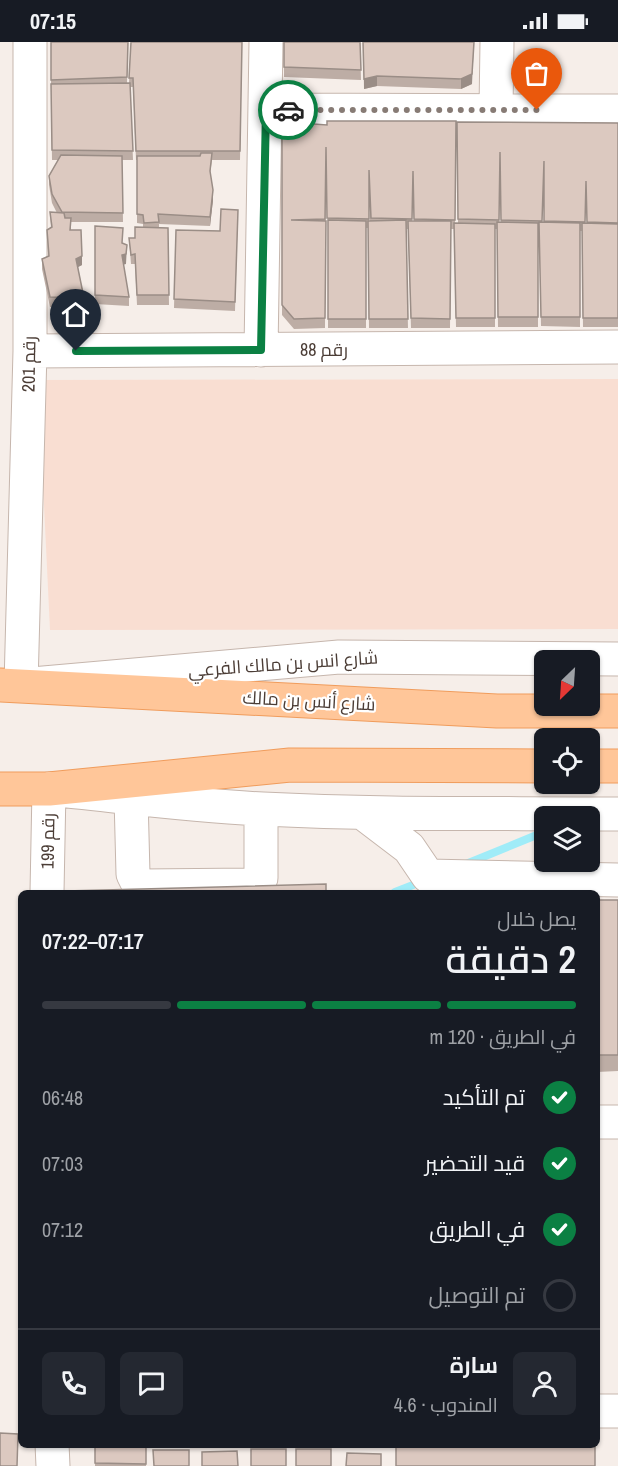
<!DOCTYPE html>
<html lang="ar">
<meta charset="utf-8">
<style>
:root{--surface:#171b24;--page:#242831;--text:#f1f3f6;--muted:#9ea1a6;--line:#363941;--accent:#0b8043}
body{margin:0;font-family:"Archivo Narrow",Cairo,sans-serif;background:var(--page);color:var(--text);direction:rtl;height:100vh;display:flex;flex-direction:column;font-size:22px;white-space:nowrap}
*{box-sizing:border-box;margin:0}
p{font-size:20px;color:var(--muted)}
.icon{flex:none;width:33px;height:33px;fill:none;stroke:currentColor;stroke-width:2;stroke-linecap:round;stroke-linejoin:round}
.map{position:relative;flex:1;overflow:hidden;direction:ltr}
.drawer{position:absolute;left:18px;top:848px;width:582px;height:558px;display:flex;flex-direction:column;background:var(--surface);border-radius:9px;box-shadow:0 2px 4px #0004;direction:rtl}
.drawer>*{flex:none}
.needle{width:39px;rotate:205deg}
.buttons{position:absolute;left:534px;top:608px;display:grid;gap:12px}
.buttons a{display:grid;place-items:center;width:66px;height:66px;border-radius:9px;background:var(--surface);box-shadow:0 2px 4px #0004;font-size:30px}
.pin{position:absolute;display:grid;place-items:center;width:51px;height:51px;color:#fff;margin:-62px -26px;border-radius:50% 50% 50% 0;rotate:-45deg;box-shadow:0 0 6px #0007}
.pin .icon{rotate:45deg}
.courier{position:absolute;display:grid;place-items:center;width:60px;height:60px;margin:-30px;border:4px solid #0b8043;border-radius:50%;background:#fff;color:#222;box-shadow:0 2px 8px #0007}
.overview em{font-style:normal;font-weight:600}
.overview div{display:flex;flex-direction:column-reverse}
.overview{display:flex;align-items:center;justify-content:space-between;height:102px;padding:0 24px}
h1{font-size:39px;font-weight:600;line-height:45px}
.bar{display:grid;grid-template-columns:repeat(4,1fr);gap:9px 6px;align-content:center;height:72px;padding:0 24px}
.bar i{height:8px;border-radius:4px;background:var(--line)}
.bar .selected{background:var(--accent)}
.bar p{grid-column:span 4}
.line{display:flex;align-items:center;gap:15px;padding:0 24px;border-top:2px solid var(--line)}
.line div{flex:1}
.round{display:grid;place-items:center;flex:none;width:63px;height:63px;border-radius:9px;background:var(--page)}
ol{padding:0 24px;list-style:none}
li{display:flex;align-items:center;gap:18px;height:66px}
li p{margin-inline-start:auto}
li .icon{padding:6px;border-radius:50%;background:var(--accent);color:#fff;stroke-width:4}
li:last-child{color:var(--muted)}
li i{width:33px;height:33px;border:3px solid var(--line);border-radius:50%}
.status{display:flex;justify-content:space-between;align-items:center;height:42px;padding:0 30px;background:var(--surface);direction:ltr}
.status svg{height:16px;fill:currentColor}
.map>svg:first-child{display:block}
.commercial{fill:#f9ded2}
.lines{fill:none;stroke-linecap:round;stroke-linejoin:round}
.stream{stroke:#a0ecf8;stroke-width:8}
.minor-casing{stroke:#c6b6ad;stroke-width:35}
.major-casing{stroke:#f09c5c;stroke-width:35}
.minor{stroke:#fff;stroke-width:33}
.major{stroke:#ffc699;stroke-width:33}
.wall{fill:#bdada5;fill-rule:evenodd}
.shaded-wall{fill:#9a8d86}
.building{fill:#dcc9c0;stroke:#9a8d86;stroke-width:1.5}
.done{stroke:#877b75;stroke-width:6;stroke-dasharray:0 10.8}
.route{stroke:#0b8043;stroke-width:8}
.labels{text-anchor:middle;stroke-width:4.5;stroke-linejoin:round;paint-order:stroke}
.street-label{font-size:18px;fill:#4b3d36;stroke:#fff}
</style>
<div class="status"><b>07:15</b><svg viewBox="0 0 49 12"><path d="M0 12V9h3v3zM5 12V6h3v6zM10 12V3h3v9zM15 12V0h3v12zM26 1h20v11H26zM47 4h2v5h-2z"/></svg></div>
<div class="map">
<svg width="618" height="1424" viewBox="0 0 618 1424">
<rect width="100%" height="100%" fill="#f6eee9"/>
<path class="commercial" d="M 618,337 L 618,587 L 50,588 L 38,338 Z"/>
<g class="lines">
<path class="stream" d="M 466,822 L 544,790
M 395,850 L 413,843"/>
<defs>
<path id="minor" d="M 30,0 L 30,309 L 21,643 L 339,615 L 618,617
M 266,68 L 618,69
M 496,68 L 497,0
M 261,308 L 266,0
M 30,309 L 618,305
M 131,755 L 133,832 L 137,840 L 143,844 L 251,843 L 261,836 L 261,767
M 363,771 L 409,806 L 428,834 L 618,838
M 47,850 L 49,747 C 120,754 191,764 263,767 C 381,773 500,771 618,772
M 597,1080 L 618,1080
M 597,1369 L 618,1369
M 52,1402 L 53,1424"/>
<path id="major" d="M 0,643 L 497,669 L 618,669
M 590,724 L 618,724
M 0,747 L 49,747 L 290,723 L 544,724"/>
</defs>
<use href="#minor" class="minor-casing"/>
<use href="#major" class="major-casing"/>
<use href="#minor" class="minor"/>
<use href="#major" class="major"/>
</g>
<path class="wall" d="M 51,0 L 128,0 L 127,41 L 129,41 L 131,0 L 242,0 L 240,118 L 212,118 L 210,132 L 213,158 L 210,184 L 159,182 L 159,186 L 168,186 L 169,263 L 137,263 L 135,222 L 131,222 L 129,196 L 135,196 L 135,185 L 143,185 L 143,182 L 137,181 L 137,118 L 136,118 L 133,45 L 130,45 L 133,118 L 122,118 L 123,180 L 71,180 L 71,188 L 82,223 L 78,225 L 84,256 L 84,266 L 50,265 L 42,227 L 42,217 L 48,215 L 47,188 L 51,186 L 50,170 L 57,171 L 52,161 L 49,143 L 49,134 L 58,118 L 52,118 L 51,47 Z
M 284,0 L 360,0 L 361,38 L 284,35 Z
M 363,0 L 472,42 L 461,47 L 377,44 L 364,47 Z
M 456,79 L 455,181 L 458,181 L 457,80 L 618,81 L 618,285 L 583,285 L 582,189 L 580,189 L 580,285 L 541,284 L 539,188 L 538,188 L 538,285 L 498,285 L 497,187 L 495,187 L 495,285 L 456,285 L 454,187 L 451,187 L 450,286 L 411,286 L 408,187 L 406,187 L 408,286 L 369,286 L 368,186 L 366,186 L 366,286 L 328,286 L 328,186 L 326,115 L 325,286 L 294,287 L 282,273 L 282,94 L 327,83 ZM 500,119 L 501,180 L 499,180 ZM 544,128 L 544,181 L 542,180 ZM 369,137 L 370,179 L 369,179 ZM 413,138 L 414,179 L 412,179 ZM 586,149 L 587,181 L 585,181 Z
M 238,168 L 235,269 L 174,266 L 176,188 L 220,189 Z
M 95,184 L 122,201 L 126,222 L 123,222 L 129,255 L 129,264 L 95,262 Z
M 597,858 L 618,858 L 618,1029 L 597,1030 Z
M 95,1402 L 146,1402 L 146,1424 L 95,1424 Z"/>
<path class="shaded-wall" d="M 474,0 L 472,42 L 461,47 L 461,37 Z
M 377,34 L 377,44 L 364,47 L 364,37 Z
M 213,148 L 213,158 L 210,184 L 210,175 Z
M 127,203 L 126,222 L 122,223 L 122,213 Z
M 82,214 L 82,223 L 76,226 L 76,217 Z"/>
<path class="building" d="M 51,0 L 128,0 L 127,35 L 51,38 Z
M 131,0 L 242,0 L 240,109 L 136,109 L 133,36 L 129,36 Z
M 284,0 L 360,0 L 361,28 L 284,25 Z
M 363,0 L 474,0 L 472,32 L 461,37 L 377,34 L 364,37 Z
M 130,41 L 133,109 L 52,108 L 51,42 Z
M 327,79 L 456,79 L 455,178 L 414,177 L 413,129 L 412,177 L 371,176 L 369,128 L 369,177 L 327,176 L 326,105 L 325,177 L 291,178 L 326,179 L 325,276 L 294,277 L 282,263 L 282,94 L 300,81 L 327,83 Z
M 457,80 L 618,81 L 618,181 L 587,180 L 586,139 L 585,180 L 544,179 L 544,119 L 542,179 L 501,178 L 500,110 L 499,178 L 458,177 Z
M 201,111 L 212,111 L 210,129 L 213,148 L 210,175 L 158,172 L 159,180 L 144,181 L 143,173 L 137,172 L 137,114 L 200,114 Z
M 61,113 L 122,114 L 123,171 L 62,170 L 52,152 L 49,134 Z
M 221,167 L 238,168 L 235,260 L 174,257 L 176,188 L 220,189 Z
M 50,170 L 64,171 L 65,176 L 71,176 L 70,188 L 81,188 L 82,214 L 76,217 L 84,256 L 50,255 L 42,217 L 49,214 L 47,188 L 52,185 Z
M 328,178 L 366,179 L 366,277 L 328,277 Z
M 406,178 L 408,277 L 369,277 L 368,179 Z
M 408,179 L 451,179 L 450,277 L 411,276 Z
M 497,180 L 538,181 L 538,275 L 498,275 Z
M 539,180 L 580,181 L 580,275 L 541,275 Z
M 454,181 L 495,182 L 495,276 L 456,276 Z
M 582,181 L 618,182 L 618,276 L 583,276 Z
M 95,184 L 123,186 L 122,201 L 127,203 L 126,212 L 122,213 L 129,255 L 95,253 Z
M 135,185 L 168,186 L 169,253 L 137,253 L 135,212 L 131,213 L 129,196 L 135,196 Z
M 326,842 L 326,850 L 66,850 L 66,849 Z
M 597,858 L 618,858 L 618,1013 L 597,1013 Z
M 0,1391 L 18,1392 L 17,1424 L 0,1424 Z
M 95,1402 L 146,1402 L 146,1422 L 95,1421 Z
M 396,1402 L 595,1402 L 595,1424 L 396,1424 Z
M 251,1407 L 286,1407 L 286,1424 L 251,1424 Z
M 296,1407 L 331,1407 L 331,1424 L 296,1424 Z
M 153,1408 L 189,1408 L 189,1424 L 154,1424 Z
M 237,1409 L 238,1424 L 202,1424 L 202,1410 Z
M 347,1411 L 381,1412 L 381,1424 L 346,1424 Z"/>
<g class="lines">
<path class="done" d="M 288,68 L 537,68"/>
<path class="route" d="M 76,309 L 261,308 L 266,68 L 288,68"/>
</g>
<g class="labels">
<g class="street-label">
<text x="324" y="314">رقم 88</text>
<text transform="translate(29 322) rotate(-89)" y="6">رقم 201</text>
<text transform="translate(283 622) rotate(-4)" y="6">شارع انس بن مالك الفرعي</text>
<text transform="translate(309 659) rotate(3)" y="6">شارع أنس بن مالك</text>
<text transform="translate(48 799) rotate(-89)" y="6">رقم 199</text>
</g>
</g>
</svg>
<div class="buttons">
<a><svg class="needle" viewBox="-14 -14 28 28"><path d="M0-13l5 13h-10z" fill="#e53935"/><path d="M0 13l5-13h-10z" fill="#9ea1a6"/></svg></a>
<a><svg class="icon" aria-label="locate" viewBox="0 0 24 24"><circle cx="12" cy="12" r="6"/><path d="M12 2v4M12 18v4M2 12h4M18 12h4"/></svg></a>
<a><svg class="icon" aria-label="layers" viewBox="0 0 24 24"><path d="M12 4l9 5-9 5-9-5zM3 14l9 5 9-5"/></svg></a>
</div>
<div class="pin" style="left:537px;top:68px;background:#ea580c"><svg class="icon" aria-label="bag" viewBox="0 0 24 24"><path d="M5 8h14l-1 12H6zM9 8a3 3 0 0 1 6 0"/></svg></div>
<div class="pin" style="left:76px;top:309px;background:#1f2937"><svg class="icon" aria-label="home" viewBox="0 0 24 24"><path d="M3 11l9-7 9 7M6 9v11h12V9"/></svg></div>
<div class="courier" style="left:288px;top:68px"><svg class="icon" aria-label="car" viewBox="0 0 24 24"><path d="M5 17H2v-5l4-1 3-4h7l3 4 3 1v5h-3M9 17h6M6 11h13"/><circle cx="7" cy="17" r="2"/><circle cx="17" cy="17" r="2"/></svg></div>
<section class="drawer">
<div class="overview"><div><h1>2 دقيقة</h1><p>يصل خلال</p></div><em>07:17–07:22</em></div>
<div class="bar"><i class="selected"></i><i class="selected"></i><i class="selected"></i><i></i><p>في الطريق · 120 m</p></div>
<ol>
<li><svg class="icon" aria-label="check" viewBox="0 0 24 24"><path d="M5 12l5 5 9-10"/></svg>تم التأكيد<p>06:48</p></li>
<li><svg class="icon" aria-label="check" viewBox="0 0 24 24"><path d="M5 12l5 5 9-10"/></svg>قيد التحضير<p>07:03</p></li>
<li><svg class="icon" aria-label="check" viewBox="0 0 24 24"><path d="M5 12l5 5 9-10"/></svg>في الطريق<p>07:12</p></li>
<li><i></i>تم التوصيل</li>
</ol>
<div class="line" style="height:108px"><a class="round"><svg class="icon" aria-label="person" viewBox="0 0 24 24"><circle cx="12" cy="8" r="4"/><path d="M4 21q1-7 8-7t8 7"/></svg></a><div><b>سارة</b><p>المندوب · 4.6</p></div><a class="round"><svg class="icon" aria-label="chat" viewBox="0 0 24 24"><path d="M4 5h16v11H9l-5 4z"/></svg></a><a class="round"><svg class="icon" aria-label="phone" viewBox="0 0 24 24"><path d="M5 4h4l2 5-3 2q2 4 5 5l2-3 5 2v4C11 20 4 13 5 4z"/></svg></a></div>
</section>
</div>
